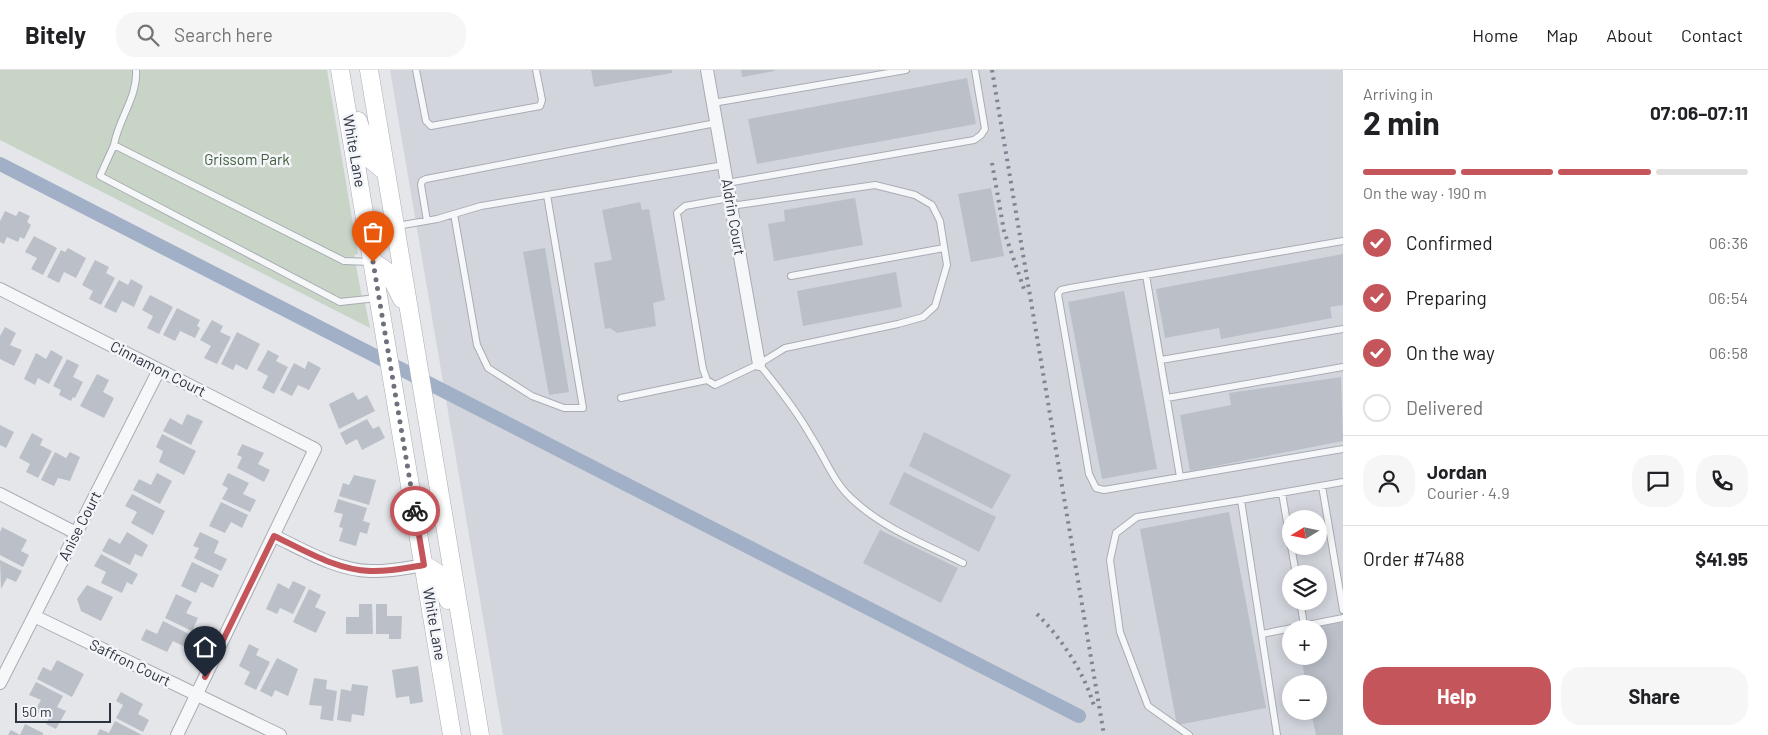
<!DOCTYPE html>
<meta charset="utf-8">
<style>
:root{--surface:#fff;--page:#f6f6f6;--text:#202124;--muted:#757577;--line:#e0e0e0;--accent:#c4555b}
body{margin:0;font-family:Barlow,sans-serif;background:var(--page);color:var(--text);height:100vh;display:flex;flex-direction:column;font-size:19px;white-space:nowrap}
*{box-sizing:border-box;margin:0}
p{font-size:16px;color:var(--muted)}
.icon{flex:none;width:28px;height:28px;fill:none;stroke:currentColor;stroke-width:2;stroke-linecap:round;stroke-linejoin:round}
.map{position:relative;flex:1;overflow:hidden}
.panel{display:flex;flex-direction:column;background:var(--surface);width:425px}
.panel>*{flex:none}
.needle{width:32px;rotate:260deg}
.controls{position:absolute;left:1282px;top:440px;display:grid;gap:10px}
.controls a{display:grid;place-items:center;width:45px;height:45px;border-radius:50%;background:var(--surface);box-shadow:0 2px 12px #0003;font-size:25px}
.scale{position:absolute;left:15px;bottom:12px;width:96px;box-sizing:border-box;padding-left:5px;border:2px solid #2d3241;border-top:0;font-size:14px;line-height:18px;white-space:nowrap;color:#2d3241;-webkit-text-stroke:4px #f3f5f8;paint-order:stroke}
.pin{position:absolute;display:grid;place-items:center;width:42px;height:42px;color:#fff;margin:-51px -21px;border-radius:50% 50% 50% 0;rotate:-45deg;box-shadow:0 0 5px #0007}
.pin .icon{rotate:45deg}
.courier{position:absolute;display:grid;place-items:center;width:50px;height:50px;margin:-25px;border:4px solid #c4555b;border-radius:50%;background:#fff;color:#222;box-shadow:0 1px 6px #0007}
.summary em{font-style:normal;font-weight:700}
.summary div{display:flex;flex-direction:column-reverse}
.summary{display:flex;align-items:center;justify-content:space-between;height:85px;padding:0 20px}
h1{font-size:32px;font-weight:700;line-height:38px}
.bar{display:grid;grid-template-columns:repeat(4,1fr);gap:8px 5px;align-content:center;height:60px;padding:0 20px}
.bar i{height:6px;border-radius:4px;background:var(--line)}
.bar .active{background:var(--accent)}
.bar p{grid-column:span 4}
.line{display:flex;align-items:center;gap:12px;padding:0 20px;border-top:1px solid var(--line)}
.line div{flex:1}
.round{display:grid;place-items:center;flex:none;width:52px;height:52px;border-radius:20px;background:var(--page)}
ol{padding:0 20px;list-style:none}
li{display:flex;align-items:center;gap:15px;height:55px}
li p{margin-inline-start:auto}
li .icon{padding:5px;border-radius:50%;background:var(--accent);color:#fff;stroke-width:4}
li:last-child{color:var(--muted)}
li i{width:28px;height:28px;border:2px solid var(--line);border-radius:50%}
.action{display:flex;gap:10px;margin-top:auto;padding:10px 20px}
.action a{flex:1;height:58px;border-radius:20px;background:var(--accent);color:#fff;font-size:20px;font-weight:700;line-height:58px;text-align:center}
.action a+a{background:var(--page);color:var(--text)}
header{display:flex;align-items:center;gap:30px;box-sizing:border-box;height:70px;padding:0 25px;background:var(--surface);border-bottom:1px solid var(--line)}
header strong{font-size:24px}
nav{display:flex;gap:28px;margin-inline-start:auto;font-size:18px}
.search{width:350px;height:45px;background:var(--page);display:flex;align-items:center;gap:12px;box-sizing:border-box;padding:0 18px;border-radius:20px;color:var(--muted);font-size:19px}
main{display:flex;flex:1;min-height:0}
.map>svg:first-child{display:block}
.built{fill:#d2d5dc;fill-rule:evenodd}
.green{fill:#c8d4c6}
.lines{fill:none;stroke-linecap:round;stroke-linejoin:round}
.canal{stroke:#a2b0c7;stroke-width:14}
.building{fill:#bbbfc7}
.service-casing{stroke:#a9acb4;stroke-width:8}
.minor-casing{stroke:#a9acb4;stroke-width:14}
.secondary-casing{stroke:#a9acb4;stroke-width:19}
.service{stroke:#f6f7f9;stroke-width:6}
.minor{stroke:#f6f7f9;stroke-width:12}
.secondary{stroke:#fff;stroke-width:18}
.rail{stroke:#7e8493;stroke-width:4;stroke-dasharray:2.5 5;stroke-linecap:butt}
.done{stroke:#6d717c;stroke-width:5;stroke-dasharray:0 9}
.route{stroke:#c4555b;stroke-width:6}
.labels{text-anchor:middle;stroke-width:5;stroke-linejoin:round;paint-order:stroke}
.street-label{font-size:15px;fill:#2d3241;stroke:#f3f5f8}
.park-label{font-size:15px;fill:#3e5c3b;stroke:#f3f5f8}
</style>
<header>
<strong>Bitely</strong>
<div class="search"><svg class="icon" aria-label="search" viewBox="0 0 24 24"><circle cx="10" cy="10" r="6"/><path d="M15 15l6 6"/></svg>Search here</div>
<nav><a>Home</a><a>Map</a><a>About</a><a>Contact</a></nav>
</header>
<main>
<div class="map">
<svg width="1343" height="665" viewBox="0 0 1343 665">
<rect width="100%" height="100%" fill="#e4e6ea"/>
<path class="built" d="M 390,0 L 1343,0 L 1343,665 L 503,665 ZM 1291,449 L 1319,449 L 1319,476 L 1291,476 ZM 1291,504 L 1319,504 L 1319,531 L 1291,531 ZM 1291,559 L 1319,559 L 1319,586 L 1291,586 ZM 1291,614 L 1319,614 L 1319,641 L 1291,641 Z"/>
<path class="green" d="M 0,0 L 327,0 L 358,184 L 354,185 L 363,233 L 365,233 L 370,258 L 0,70 Z"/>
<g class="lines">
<path class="canal" d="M 0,94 L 1079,646"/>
</g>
<path class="building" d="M 591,0 L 672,0 L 672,3 L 594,17 Z
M 741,0 L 775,0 L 775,1 L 742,7 Z
M 967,8 L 976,54 L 757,94 L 748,49 Z
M 991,118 L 1004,186 L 971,192 L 958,124 Z
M 855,128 L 863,175 L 774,191 L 768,154 L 785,151 L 784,140 Z
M 640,132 L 642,140 L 649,139 L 665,230 L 653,233 L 656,256 L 617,263 L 610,258 L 605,259 L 594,193 L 612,190 L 602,140 Z
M 5,141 L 16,146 L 19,141 L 30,146 L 27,152 L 31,155 L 24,169 L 20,167 L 18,172 L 7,167 L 4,174 L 0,172 L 0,151 Z
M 34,166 L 57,178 L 43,205 L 31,199 L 37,188 L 25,182 Z
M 68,178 L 86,188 L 76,208 L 64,202 L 59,213 L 47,207 L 61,180 L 65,182 Z
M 545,178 L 569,322 L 549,325 L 523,182 Z
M 1343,184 L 1343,235 L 1330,237 L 1332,248 L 1221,269 L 1219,258 L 1165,268 L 1156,219 Z
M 95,190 L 109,197 L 106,203 L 115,208 L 101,235 L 89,229 L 93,221 L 82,215 Z
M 896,202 L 902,237 L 803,256 L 797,221 Z
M 131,209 L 143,216 L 134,237 L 122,231 L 116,243 L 104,237 L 119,210 L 128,215 Z
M 1124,221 L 1157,399 L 1102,409 L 1068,232 Z
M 150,225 L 173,237 L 159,264 L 147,258 L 153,246 L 142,240 Z
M 177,238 L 200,250 L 197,256 L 200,258 L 195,268 L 180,261 L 175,271 L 163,265 Z
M 212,250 L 223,256 L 220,262 L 231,267 L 217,294 L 204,288 L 211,276 L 200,270 Z
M 5,257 L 16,263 L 10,275 L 22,280 L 14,296 L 0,289 L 0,266 Z
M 237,262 L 260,274 L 247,300 L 236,294 L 233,300 L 221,294 Z
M 51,280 L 63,287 L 49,314 L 38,308 L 35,315 L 24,309 L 36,283 L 46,289 Z
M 268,280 L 279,286 L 276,291 L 288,297 L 274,324 L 262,318 L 268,306 L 257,300 Z
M 67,289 L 79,295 L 73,307 L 83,312 L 75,328 L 73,327 L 71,331 L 59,325 L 61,320 L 53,316 Z
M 308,291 L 321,298 L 309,320 L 298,315 L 292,326 L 280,320 L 294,293 L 305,299 Z
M 97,304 L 109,310 L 103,322 L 114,328 L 104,348 L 80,336 Z
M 1341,307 L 1343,371 L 1190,401 L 1180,345 L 1231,335 L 1229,323 Z
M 353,322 L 358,330 L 367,325 L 375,341 L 339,359 L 329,334 Z
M 187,344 L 203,351 L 191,375 L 163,361 L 170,348 L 182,355 Z
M 367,349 L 373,359 L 379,356 L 385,368 L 362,380 L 357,369 L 346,375 L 340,363 Z
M 0,355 L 14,362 L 6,378 L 0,375 Z
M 924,362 L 1011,405 L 992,439 L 909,396 Z
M 32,363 L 43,369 L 40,375 L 52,381 L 38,408 L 26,402 L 30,394 L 19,388 Z
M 162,364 L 196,381 L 184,405 L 159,392 L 163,381 L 156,377 Z
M 242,374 L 264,383 L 258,394 L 270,400 L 264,412 L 237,398 L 242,387 L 237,385 Z
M 55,382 L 66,388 L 70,382 L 80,387 L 70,411 L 58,408 L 54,416 L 41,410 Z
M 904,402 L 996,447 L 979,482 L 889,434 Z
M 157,403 L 172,411 L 160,434 L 133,420 L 139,409 L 151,415 Z
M 228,403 L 249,413 L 243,424 L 256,430 L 250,442 L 222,429 L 228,418 L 222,415 Z
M 354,405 L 376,410 L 369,435 L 339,426 L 343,413 L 349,415 Z
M 132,424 L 165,441 L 153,465 L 131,453 L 137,442 L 125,436 Z
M 338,429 L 367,438 L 363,451 L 370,453 L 367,464 L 360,462 L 356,476 L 339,471 L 343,458 L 339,457 L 343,444 L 334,442 Z
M 221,432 L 248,445 L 242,458 L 231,452 L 225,463 L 209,456 Z
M 1229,442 L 1266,638 L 1177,655 L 1140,459 Z
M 2,457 L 27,470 L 21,481 L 29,485 L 23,497 L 0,485 L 0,462 Z
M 880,460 L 958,498 L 941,533 L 863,493 Z
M 127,462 L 148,475 L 142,487 L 135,484 L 130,495 L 102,481 L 109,468 L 120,474 Z
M 200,462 L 219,471 L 214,483 L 227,489 L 221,501 L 194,488 L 199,478 L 193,476 Z
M 101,484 L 138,504 L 132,515 L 127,512 L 122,523 L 101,513 L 106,502 L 94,496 Z
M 0,490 L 22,501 L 16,512 L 7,508 L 1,519 Z
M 192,492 L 219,505 L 213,518 L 201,512 L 196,523 L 181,516 Z
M 293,511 L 306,517 L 293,544 L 280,538 L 277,544 L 266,539 L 278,513 L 289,519 Z
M 87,515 L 113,527 L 101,551 L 81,541 L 77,529 Z
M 309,519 L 321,525 L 315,537 L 326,542 L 316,563 L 293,552 Z
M 176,524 L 192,532 L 186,543 L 198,548 L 192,561 L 165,548 Z
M 359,534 L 372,534 L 373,564 L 346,564 L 346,547 L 359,547 Z
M 376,534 L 387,534 L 387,546 L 402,546 L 401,569 L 389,569 L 389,564 L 376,564 Z
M 163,551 L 191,565 L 185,577 L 173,571 L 167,582 L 141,570 L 146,559 L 157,564 Z
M 1343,552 L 1343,665 L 1316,665 L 1311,641 L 1319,641 L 1319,614 L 1306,614 L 1301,586 L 1319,586 L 1319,559 L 1310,558 Z
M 249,574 L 259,579 L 256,585 L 270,592 L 256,620 L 244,614 L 250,602 L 239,596 Z
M 277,588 L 298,599 L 288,626 L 275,620 L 272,627 L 260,621 Z
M 57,590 L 84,604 L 72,627 L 37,609 L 43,597 L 51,601 Z
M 418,596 L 423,632 L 410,634 L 409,626 L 396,628 L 392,600 Z
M 314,608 L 327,610 L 326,619 L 337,621 L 333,651 L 320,649 L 322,636 L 309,635 Z
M 36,612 L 63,626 L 57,637 L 66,641 L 56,659 L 46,654 L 49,648 L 35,641 L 41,630 L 29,625 Z
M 352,614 L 368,616 L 364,646 L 352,644 L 351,652 L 337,650 L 341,619 L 351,621 Z
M 121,622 L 143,634 L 138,644 L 149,650 L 143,662 L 116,648 L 123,635 L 116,631 Z
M 115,651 L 142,665 L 97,665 L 100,659 L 109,663 Z
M 25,654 L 43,663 L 43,665 L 8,665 L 11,660 L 20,665 Z"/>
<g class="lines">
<defs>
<path id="service" d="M 416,0 L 426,51 L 431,56 L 540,36 L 542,30 L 536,0
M 713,33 L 906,0
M 114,75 C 118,50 138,26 136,0
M 727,113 L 974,70 L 981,65 L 985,59 L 975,0
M 730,128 L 685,136 L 677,143 L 703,299 L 707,310 L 715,315 L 759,294 L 785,278 L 898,254 L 923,247 L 935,236 L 947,195 L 940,151 L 932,135 L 915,125 L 875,115 L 731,136
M 454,144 L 477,275 L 488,298 L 532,326 L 564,338 L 583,338 L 547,125
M 427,151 L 421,115 L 422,111 L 426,109 L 716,53
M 397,156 L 437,149 L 481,136 L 724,95
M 1343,171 L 1070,218 L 1061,220 L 1058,224 L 1089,404 L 1096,418 L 1104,420 L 1343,379
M 372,192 L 344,191 L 114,75 L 100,106 L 340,232 L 377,228
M 1146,205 L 1180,407
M 791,206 L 944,178
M 1161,290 L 1343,259
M 759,294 C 778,317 797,341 812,368 C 825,388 833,411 851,428 C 882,458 925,474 963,493
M 621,328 L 707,310
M 1167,328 L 1343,297
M 1322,416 L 1343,540
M 1282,423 L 1291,476
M 1291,476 L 1296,504
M 1300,531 L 1304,555
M 1262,564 L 1343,548
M 1189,665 L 1148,636 L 1120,562 L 1110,490 L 1116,463 L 1137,447 L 1241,430
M 1277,665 L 1241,430 L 1343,412"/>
<path id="minor" d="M 707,0 L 759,294
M 0,219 L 315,379 L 177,665
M 0,424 L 76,463
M 274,466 C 304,480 336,500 370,501 C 388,502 406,498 424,495
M 34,546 L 280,665
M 0,613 L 159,300"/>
<path id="secondary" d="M 340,0 L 452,665
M 369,0 L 480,665
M 358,51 L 370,89 L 386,102
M 373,192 L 389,203 L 402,229
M 424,495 C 443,504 442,510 448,530"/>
</defs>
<use href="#service" class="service-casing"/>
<use href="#minor" class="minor-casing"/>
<use href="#secondary" class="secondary-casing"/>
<use href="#service" class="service"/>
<use href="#minor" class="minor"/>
<use href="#secondary" class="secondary"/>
<path class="rail" d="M 992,0 L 1104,665
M 992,93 L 1004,161 L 1024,219
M 1037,544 C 1062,569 1084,602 1094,636"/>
</g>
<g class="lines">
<path class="done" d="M 373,192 L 415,441"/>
<path class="route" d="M 205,607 L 274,466 C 304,480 336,500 370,501 C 388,502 406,498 424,495 L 415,441"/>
</g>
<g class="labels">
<g class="street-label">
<text transform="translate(354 81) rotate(80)" y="5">White Lane</text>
<text transform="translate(733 147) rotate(80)" y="5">Aldrin Court</text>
<text transform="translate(158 299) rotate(27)" y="5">Cinnamon Court</text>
<text transform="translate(80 456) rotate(-63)" y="5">Anise Court</text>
<text transform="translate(434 554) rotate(80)" y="5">White Lane</text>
<text transform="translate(130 593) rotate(26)" y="5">Saffron Court</text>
</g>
<g class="park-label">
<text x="247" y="95">Grissom Park</text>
</g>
</g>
</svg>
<div class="controls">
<a><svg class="needle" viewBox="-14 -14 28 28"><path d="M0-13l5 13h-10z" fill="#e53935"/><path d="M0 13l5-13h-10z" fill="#757577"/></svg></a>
<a><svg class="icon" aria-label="layers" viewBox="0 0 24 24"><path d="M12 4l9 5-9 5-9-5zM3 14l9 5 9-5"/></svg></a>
<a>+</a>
<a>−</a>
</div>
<div class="scale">50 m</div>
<div class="pin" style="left:373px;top:192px;background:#ea580c"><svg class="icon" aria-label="bag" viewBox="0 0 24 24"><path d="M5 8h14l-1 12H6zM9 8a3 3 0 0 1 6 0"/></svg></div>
<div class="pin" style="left:205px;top:607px;background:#1f2937"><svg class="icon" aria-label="home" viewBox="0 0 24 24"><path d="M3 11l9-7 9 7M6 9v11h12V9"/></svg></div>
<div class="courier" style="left:415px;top:441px"><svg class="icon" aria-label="bike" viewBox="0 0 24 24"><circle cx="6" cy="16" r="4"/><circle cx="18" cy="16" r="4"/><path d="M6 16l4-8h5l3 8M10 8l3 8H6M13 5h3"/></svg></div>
</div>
<section class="panel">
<div class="summary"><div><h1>2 min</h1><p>Arriving in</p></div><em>07:06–07:11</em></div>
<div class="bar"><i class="active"></i><i class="active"></i><i class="active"></i><i></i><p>On the way · 190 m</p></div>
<ol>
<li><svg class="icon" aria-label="check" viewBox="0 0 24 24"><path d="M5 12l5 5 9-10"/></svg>Confirmed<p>06:36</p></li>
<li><svg class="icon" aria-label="check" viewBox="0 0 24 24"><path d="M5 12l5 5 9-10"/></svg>Preparing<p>06:54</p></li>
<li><svg class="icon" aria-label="check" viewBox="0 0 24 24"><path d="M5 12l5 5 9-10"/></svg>On the way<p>06:58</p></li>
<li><i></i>Delivered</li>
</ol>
<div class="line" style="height:90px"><a class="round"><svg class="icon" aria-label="person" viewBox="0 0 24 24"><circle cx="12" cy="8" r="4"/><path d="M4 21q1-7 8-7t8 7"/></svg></a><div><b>Jordan</b><p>Courier · 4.9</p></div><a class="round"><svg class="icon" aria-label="chat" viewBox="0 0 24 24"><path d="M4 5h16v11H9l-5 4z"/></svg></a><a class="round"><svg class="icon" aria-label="phone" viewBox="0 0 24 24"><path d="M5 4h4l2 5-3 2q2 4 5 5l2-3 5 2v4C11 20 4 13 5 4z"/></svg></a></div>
<div class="line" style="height:65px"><div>Order #7488</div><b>$41.95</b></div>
<div class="action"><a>Help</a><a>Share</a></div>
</section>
</main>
